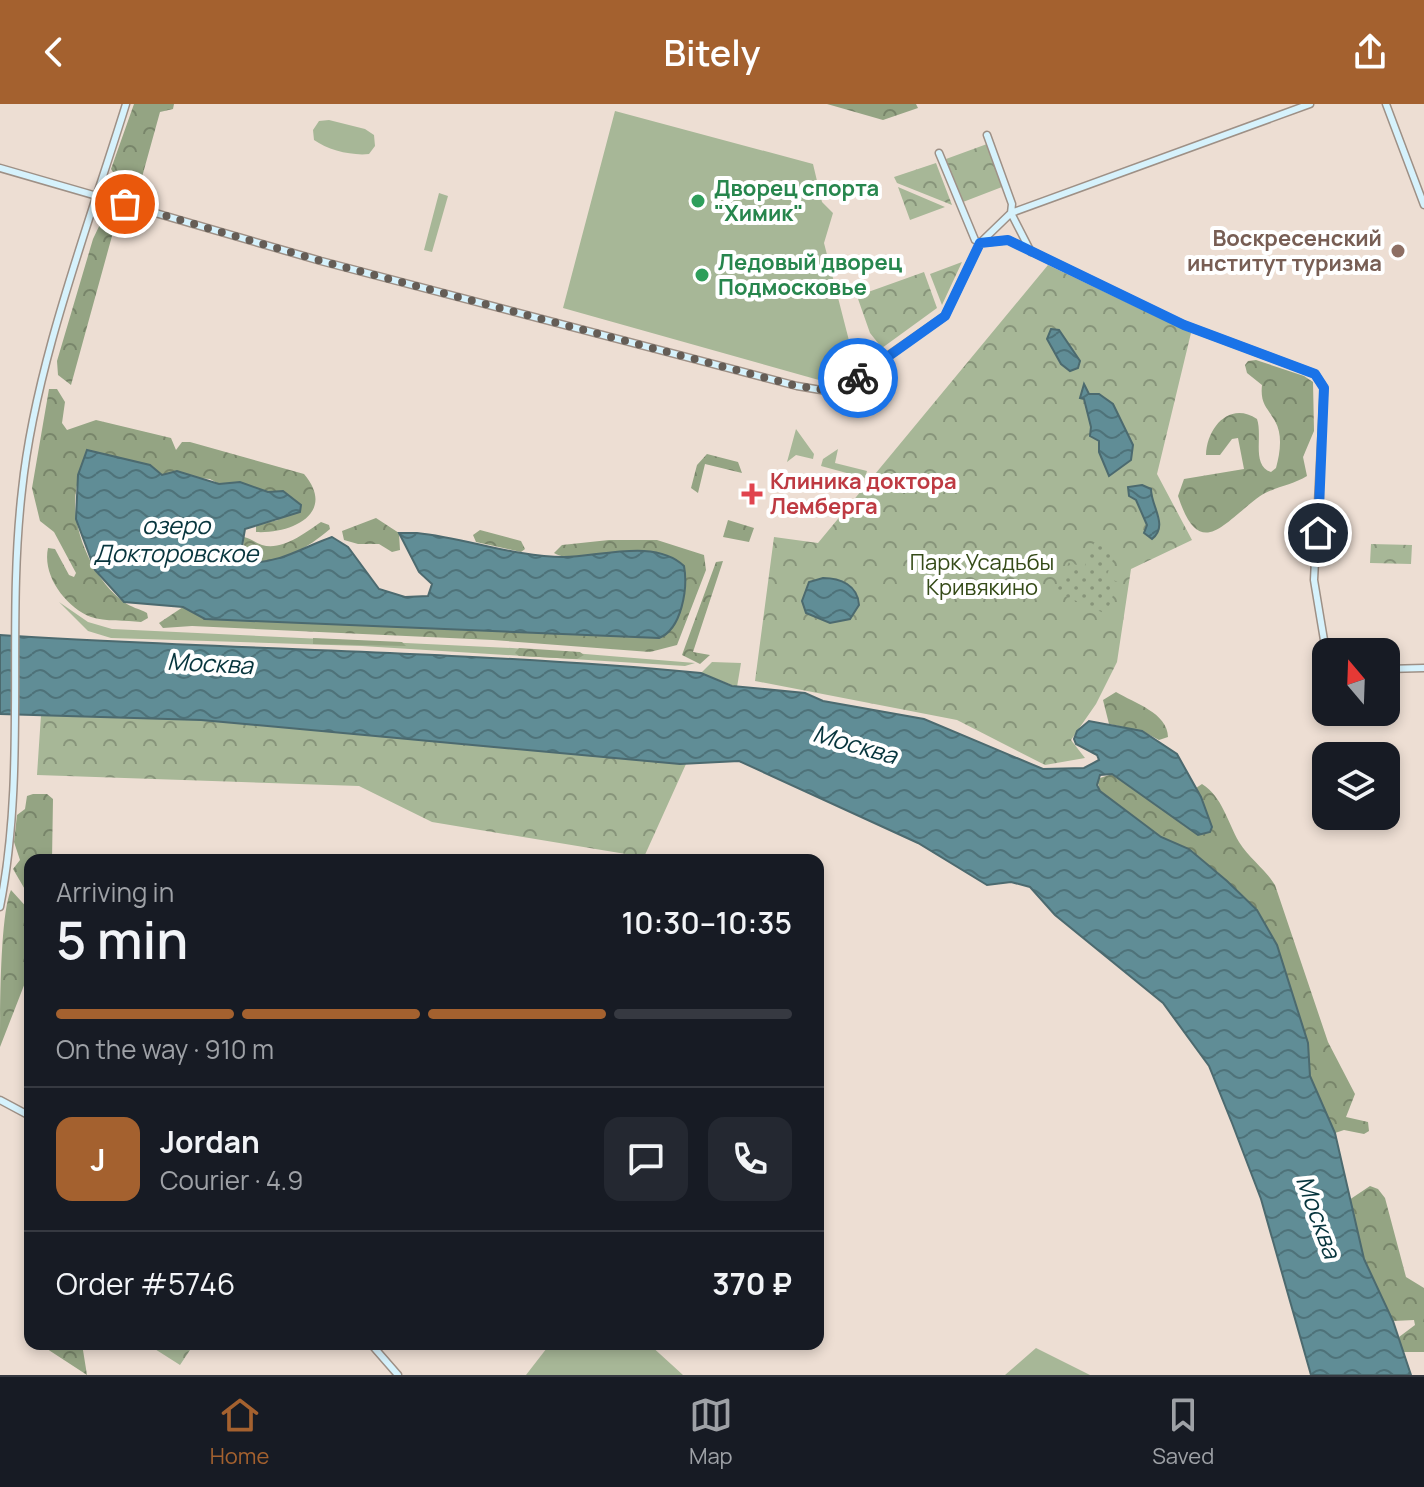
<!DOCTYPE html>
<meta charset="utf-8">
<style>
:root{--surface:#171b24;--page:#242831;--text:#f1f3f6;--muted:#9ea1a6;--line:#363941;--accent:#a4612f}
body{margin:0;font-family:Manrope,sans-serif;background:var(--page);color:var(--text);height:100vh;display:flex;flex-direction:column;font-size:30px;white-space:nowrap}
*{box-sizing:border-box;margin:0}
p{font-size:26px;color:var(--muted)}
.icon{flex:none;width:44px;height:44px;fill:none;stroke:currentColor;stroke-width:2;stroke-linecap:round;stroke-linejoin:round}
.map{position:relative;flex:1;overflow:hidden}
.drawer{position:absolute;left:24px;top:750px;width:800px;height:496px;display:flex;flex-direction:column;background:var(--surface);border-radius:16px;box-shadow:0 4px 12px #0003}
.drawer>*{flex:none}
.needle{width:52px;rotate:341deg}
.tools{position:absolute;left:1312px;top:534px;display:grid;gap:16px}
.tools a{display:grid;place-items:center;width:88px;height:88px;border-radius:16px;background:var(--surface);box-shadow:0 4px 12px #0003;font-size:40px}
.pin{position:absolute;display:grid;place-items:center;width:68px;height:68px;color:#fff;margin:-34px;border:4px solid #fff;border-radius:50%;box-shadow:0 2px 8px #0007}
.courier{position:absolute;display:grid;place-items:center;width:80px;height:80px;margin:-40px;border:6px solid #1a73e8;border-radius:50%;background:#fff;color:#222;box-shadow:0 2px 10px #0007}
.head em{font-style:normal;font-weight:600}
.head div{display:flex;flex-direction:column-reverse}
.head{display:flex;align-items:center;justify-content:space-between;height:136px;padding:0 32px}
h1{font-size:52px;font-weight:600;line-height:60px}
.bar{display:grid;grid-template-columns:repeat(4,1fr);gap:12px 8px;align-content:center;height:96px;padding:0 32px}
.bar i{height:10px;border-radius:6px;background:var(--line)}
.bar .on{background:var(--accent)}
.bar p{grid-column:span 4}
.line{display:flex;align-items:center;gap:20px;padding:0 32px;border-top:2px solid var(--line)}
.line div{flex:1}
.round{display:grid;place-items:center;flex:none;width:84px;height:84px;border-radius:16px;background:var(--page)}
header{display:flex;justify-content:space-between;align-items:center;height:104px;padding:0 32px;background:var(--accent);color:#fff;font-size:36px;font-weight:600}
.menu{display:flex;justify-content:space-around;align-items:center;height:112px;border-top:2px solid var(--line);background:var(--surface);font-size:22px;color:var(--muted)}
.menu a{display:grid;justify-items:center;gap:4px}
.menu .on{color:var(--accent)}
.map>svg:first-child{display:block}
.grass{fill:#a7b797}
.forest{fill:url(#forest-crowns)}
.park{fill:url(#park-crowns)}
.garden{fill:url(#garden-dots)}
.water{fill:url(#water-waves);stroke:#4c6a6f;stroke-width:2}
.lines{fill:none;stroke-linecap:round;stroke-linejoin:round}
.secondary-casing{stroke:#9e9086;stroke-width:9}
.secondary{stroke:#d6f2fc;stroke-width:6}
.done{stroke:#655d56;stroke-width:8;stroke-dasharray:0 14.4}
.route{stroke:#1a73e8;stroke-width:10}
.leisure-dot{fill:#2e9e5b;stroke:#fff;stroke-width:3}
.education-dot{fill:#8d6e63;stroke:#fff;stroke-width:3}
.health-dot{fill:#e0444e;stroke:#fff;stroke-width:3}
.labels{text-anchor:middle;stroke-width:8;stroke-linejoin:round;paint-order:stroke}
.leisure-label{font-size:22px;font-weight:bold;fill:#27864d;stroke:#fff;text-anchor:start}
.education-label{font-size:22px;font-weight:bold;fill:#785e54;stroke:#fff;text-anchor:end}
.health-label{font-size:22px;font-weight:bold;fill:#be3a42;stroke:#fff;text-anchor:start}
.park-label{font-size:22px;fill:#354b18;stroke:#fff}
.water-label{font-size:24px;font-style:italic;fill:#07353d;stroke:#fff}
</style>
<header><svg class="icon" aria-label="back" viewBox="0 0 24 24"><path d="M15 5l-7 7 7 7"/></svg>Bitely<svg class="icon" aria-label="share" viewBox="0 0 24 24"><path d="M12 15V3M7 8l5-5 5 5M5 13v7h14v-7"/></svg></header>
<div class="map">
<svg width="1424" height="1271" viewBox="0 0 1424 1271">
<defs>
<pattern id="forest-crowns" width="20" height="18" patternUnits="userSpaceOnUse" patternTransform="scale(2)"><rect width="20" height="18" fill="#94a483"/><path d="M2 6a3 3 0 1 1 6 0M12 15a3 3 0 1 1 6 0" fill="none" stroke="#78856a"/></pattern>
<pattern id="park-crowns" width="20" height="18" patternUnits="userSpaceOnUse" patternTransform="scale(2)"><rect width="20" height="18" fill="#a7b797"/><path d="M2 6a3 3 0 1 1 6 0M12 15a3 3 0 1 1 6 0" fill="none" stroke="#87947a"/></pattern>
<pattern id="garden-dots" width="8" height="8" patternUnits="userSpaceOnUse" patternTransform="scale(2)"><rect width="8" height="8" fill="#a7b797"/><path d="M2 2h.1M6 6h.1" fill="none" stroke="#87947a" stroke-width="1.8" stroke-linecap="round"/></pattern>
<pattern id="water-waves" width="16" height="10" patternUnits="userSpaceOnUse" patternTransform="scale(2)"><rect width="16" height="10" fill="#608d96"/><path d="M0 5q4-4 8 0t8 0" fill="none" stroke="#4e7279"/></pattern>
</defs>
<rect width="100%" height="100%" fill="#edded3"/>
<path class="grass" d="M 615,7 L 813,60 L 822,98 L 833,109 L 824,139 L 855,260 L 826,278 L 563,204 Z
M 329,16 L 365,25 L 374,31 L 375,42 L 369,50 C 352,52 328,46 314,36 L 313,26 L 319,17 Z
M 439,89 L 448,92 L 432,148 L 424,146 Z
M 796,325 L 814,350 L 813,355 L 796,351 L 787,358 Z
M 838,345 L 835,359 L 867,367 L 865,374 L 821,362 L 823,355 Z
M 59,498 L 88,518 L 112,525 L 512,544 L 695,559 L 685,562 L 362,542 L 111,534 L 88,527 Z
M 712,558 L 741,559 L 737,583 L 701,569 Z
M 550,1240 L 649,1240 L 683,1271 L 526,1271 Z
M 1036,1244 L 1090,1271 L 1005,1271 Z"/>
<path class="forest" d="M 134,0 L 174,0 L 173,5 L 160,8 L 142,73 L 115,71 L 111,65 Z
M 827,0 L 916,0 L 918,4 L 883,16 Z
M 103,114 L 112,118 L 112,132 L 71,281 L 58,271 L 57,257 L 93,135 Z
M 1256,256 L 1304,272 L 1313,278 L 1314,327 L 1303,353 L 1307,372 C 1291,382 1271,383 1256,395 C 1221,422 1199,456 1178,392 L 1184,375 L 1244,365 L 1238,334 L 1232,335 L 1220,351 L 1206,351 C 1207,323 1230,297 1257,315 C 1263,332 1251,361 1271,368 L 1276,364 C 1280,349 1283,331 1275,317 C 1267,303 1260,300 1262,281 L 1247,269 L 1245,261 L 1248,257 Z
M 49,285 L 57,285 L 65,298 L 62,319 L 67,326 L 96,316 L 171,334 L 176,346 L 182,338 L 190,338 L 304,370 C 337,409 292,430 256,428 L 256,421 L 278,416 L 275,389 L 219,380 L 210,375 L 162,371 L 150,361 L 95,348 C 54,387 83,468 124,498 C 130,503 140,505 147,509 L 148,514 L 141,518 C 126,516 105,518 91,513 C 66,503 42,472 48,444 L 55,445 L 69,471 L 74,473 L 76,469 L 54,428 L 40,417 L 32,384 Z
M 707,350 L 738,358 L 742,369 L 705,360 L 698,389 L 691,384 L 697,361 Z
M 376,414 L 399,429 L 400,446 L 392,448 L 379,440 L 358,440 L 344,436 L 342,427 Z
M 728,416 L 754,424 L 749,438 L 723,433 Z
M 321,418 L 329,421 L 330,425 C 304,447 282,458 248,459 L 242,452 L 244,433 C 251,435 255,438 262,441 C 282,447 305,429 321,418 Z
M 480,426 L 521,437 L 525,445 L 521,448 L 476,438 L 473,431 Z
M 609,436 L 657,436 L 704,451 L 706,466 L 677,541 L 650,548 L 493,536 L 192,522 L 163,524 L 159,519 L 183,503 L 205,515 L 659,534 C 681,520 688,487 684,462 C 646,429 584,466 554,449 L 562,441 Z
M 723,457 L 693,548 L 710,551 L 700,560 L 682,551 L 716,458 Z
M 313,534 L 402,538 L 406,542 L 313,540 Z
M 519,544 L 580,548 L 584,551 L 577,555 L 519,552 L 515,549 Z
M 1116,588 C 1134,599 1168,609 1168,633 L 1159,636 L 1142,627 L 1109,620 L 1103,596 Z
M 1112,670 L 1198,731 L 1212,723 L 1196,684 L 1202,680 C 1222,692 1228,719 1239,738 C 1249,754 1265,765 1275,781 L 1328,938 L 1355,990 L 1346,1013 L 1368,1018 L 1369,1027 L 1364,1030 L 1344,1026 L 1335,1029 L 1310,972 L 1308,939 L 1277,841 L 1257,806 L 1189,745 L 1161,733 L 1100,687 L 1097,675 Z
M 33,690 L 47,690 L 53,695 L 52,756 L 30,756 L 30,794 L 13,765 L 20,756 L 14,738 L 17,711 L 25,705 L 27,692 Z
M 11,786 L 30,807 L 30,866 L 0,943 C 0,909 0,810 11,786 Z
M 1370,1082 L 1378,1085 L 1385,1094 L 1406,1173 L 1424,1184 L 1424,1248 L 1403,1248 L 1399,1233 L 1415,1221 L 1414,1216 L 1393,1217 L 1364,1155 L 1349,1096 Z
M 82,1240 L 87,1271 L 41,1241 L 42,1240 Z"/>
<path class="park" d="M 987,40 L 1002,83 L 963,98 L 946,55 Z
M 936,59 L 952,101 L 897,79 L 894,73 Z
M 898,83 L 945,103 L 910,116 Z
M 962,158 L 942,201 L 930,170 Z
M 1048,161 L 1191,229 L 1157,370 L 1192,436 L 1131,465 L 1117,558 L 1096,600 L 1071,636 L 1085,654 L 1045,661 L 957,616 L 755,577 L 774,433 L 818,439 Z
M 924,168 L 937,204 L 882,244 L 870,229 L 857,192 Z
M 1371,440 L 1412,441 L 1411,460 L 1370,459 Z
M 41,611 L 201,616 L 686,660 L 644,753 L 432,718 L 359,682 L 37,671 Z
M 147,1240 L 194,1240 L 180,1261 Z"/>
<path class="garden" d="M 1107,438 L 1116,448 L 1106,473 L 1118,478 L 1106,510 L 1056,488 L 1069,458 L 1084,464 L 1094,439 Z"/>
<path class="water" d="M 1051,225 L 1059,226 L 1080,257 L 1078,264 L 1070,267 L 1061,260 L 1047,235 Z
M 1084,280 L 1089,290 L 1099,290 L 1113,300 L 1133,341 L 1131,356 L 1109,372 L 1099,348 L 1099,337 L 1090,332 L 1091,323 L 1084,295 L 1080,294 Z
M 87,346 L 150,361 L 162,371 L 177,367 L 219,380 L 240,378 L 268,388 L 283,387 L 301,401 L 300,408 L 245,425 L 241,448 L 248,459 C 283,458 301,444 332,433 L 348,443 L 379,485 L 405,493 L 428,492 L 432,480 L 419,468 L 399,429 L 417,429 C 466,434 515,453 564,453 C 599,453 655,434 684,462 C 688,484 682,525 659,534 L 205,515 L 183,503 L 124,498 L 95,466 L 76,415 L 78,371 Z
M 1142,381 L 1151,385 C 1151,403 1169,421 1152,435 L 1144,429 L 1147,421 L 1136,396 L 1129,392 L 1128,383 Z
M 823,474 C 840,474 858,481 859,501 L 850,515 L 830,519 L 806,509 L 802,497 L 809,478 Z
M 0,531 C 233,546 468,547 701,569 L 732,582 L 805,589 L 823,597 L 924,615 L 1043,665 L 1084,664 L 1099,656 L 1097,651 L 1076,640 L 1074,635 L 1077,627 L 1089,617 L 1142,627 L 1177,650 L 1201,693 L 1212,723 L 1210,728 L 1198,731 L 1112,670 L 1100,671 L 1097,681 L 1100,687 L 1161,733 L 1189,745 L 1227,777 L 1257,806 L 1277,841 L 1308,939 L 1310,972 L 1335,1029 L 1364,1155 L 1393,1217 L 1411,1271 L 1311,1271 L 1261,1095 L 1232,1019 L 1209,962 L 1163,899 L 1055,811 L 1030,783 L 1011,778 L 987,781 L 918,739 L 739,657 L 680,660 L 201,616 L 0,610 Z"/>
<g class="lines">
<defs>
<path id="secondary" d="M 1386,0 L 1424,101
M 987,31 L 1012,100 L 1011,109 L 1031,148
M 939,49 L 975,136 L 980,139
M 0,64 L 321,157 L 797,282 L 827,287 L 840,285 L 945,212 L 980,139 L 1011,109 L 1310,0
M 980,139 L 1008,136 L 1184,221 L 1315,270 L 1324,284 L 1314,476 L 1326,548
M 1386,565 L 1424,564
M 0,803 C 27,666 6,524 22,386 C 35,261 89,120 126,0
M 0,996 L 30,1012
M 371,1240 L 398,1271"/>
</defs>
<use href="#secondary" class="secondary-casing"/>
<use href="#secondary" class="secondary"/>
</g>
<g class="lines">
<path class="done" d="M 125,100 L 321,157 L 797,282 L 832,287 L 858,274"/>
<path class="route" d="M 858,274 L 945,212 L 980,139 L 1008,136 L 1184,221 L 1315,270 L 1324,284 L 1318,429"/>
</g>
<g class="leisure-dot">
<circle cx="698" cy="97" r="8"/>
<circle cx="702" cy="171" r="8"/>
</g>
<circle class="education-dot" cx="1398" cy="147" r="8"/>
<path class="health-dot" d="M748 378h8v8h8v8h-8v8h-8v-8h-8v-8h8z"/>
<g class="labels">
<g class="leisure-label">
<text x="714" y="92">Дворец спорта<tspan x="714" dy="25">"Химик"</tspan></text>
<text x="718" y="166">Ледовый дворец<tspan x="718" dy="25">Подмосковье</tspan></text>
</g>
<g class="education-label">
<text x="1382" y="142">Воскресенский<tspan x="1382" dy="25">институт туризма</tspan></text>
</g>
<g class="health-label">
<text x="770" y="385">Клиника доктора<tspan x="770" dy="25">Лемберга</tspan></text>
</g>
<g class="park-label">
<text x="982" y="466">Парк Усадьбы<tspan x="982" dy="25">Кривякино</tspan></text>
</g>
<g class="water-label">
<text x="176" y="430">озеро<tspan x="176" dy="28">Докторовское</tspan></text>
<text transform="translate(210 560) rotate(3)" y="8">Москва</text>
<text transform="translate(855 641) rotate(16)" y="8">Москва</text>
<text transform="translate(1318 1113) rotate(70)" y="8">Москва</text>
</g>
</g>
</svg>
<div class="tools">
<a><svg class="needle" viewBox="-14 -14 28 28"><path d="M0-13l5 13h-10z" fill="#e53935"/><path d="M0 13l5-13h-10z" fill="#9ea1a6"/></svg></a>
<a><svg class="icon" aria-label="layers" viewBox="0 0 24 24"><path d="M12 4l9 5-9 5-9-5zM3 14l9 5 9-5"/></svg></a>
</div>
<div class="pin" style="left:125px;top:100px;background:#ea580c"><svg class="icon" aria-label="bag" viewBox="0 0 24 24"><path d="M5 8h14l-1 12H6zM9 8a3 3 0 0 1 6 0"/></svg></div>
<div class="pin" style="left:1318px;top:429px;background:#1f2937"><svg class="icon" aria-label="home" viewBox="0 0 24 24"><path d="M3 11l9-7 9 7M6 9v11h12V9"/></svg></div>
<div class="courier" style="left:858px;top:274px"><svg class="icon" aria-label="bike" viewBox="0 0 24 24"><circle cx="6" cy="16" r="4"/><circle cx="18" cy="16" r="4"/><path d="M6 16l4-8h5l3 8M10 8l3 8H6M13 5h3"/></svg></div>
<section class="drawer">
<div class="head"><div><h1>5 min</h1><p>Arriving in</p></div><em>10:30–10:35</em></div>
<div class="bar"><i class="on"></i><i class="on"></i><i class="on"></i><i></i><p>On the way · 910 m</p></div>
<div class="line" style="height:144px"><b class="round" style="background:var(--accent);color:#fff">J</b><div><b>Jordan</b><p>Courier · 4.9</p></div><a class="round"><svg class="icon" aria-label="chat" viewBox="0 0 24 24"><path d="M4 5h16v11H9l-5 4z"/></svg></a><a class="round"><svg class="icon" aria-label="phone" viewBox="0 0 24 24"><path d="M5 4h4l2 5-3 2q2 4 5 5l2-3 5 2v4C11 20 4 13 5 4z"/></svg></a></div>
<div class="line" style="height:104px"><div>Order #5746</div><b>370 ₽</b></div>
</section>
</div>
<nav class="menu">
<a class="on"><svg class="icon" aria-label="home" viewBox="0 0 24 24"><path d="M3 11l9-7 9 7M6 9v11h12V9"/></svg>Home</a>
<a><svg class="icon" aria-label="map" viewBox="0 0 24 24"><path d="M3 6l6-2 6 2 6-2v14l-6 2-6-2-6 2zM9 4v14M15 6v14"/></svg>Map</a>
<a><svg class="icon" aria-label="saved" viewBox="0 0 24 24"><path d="M7 4h10v16l-5-4-5 4z"/></svg>Saved</a>
</nav>
